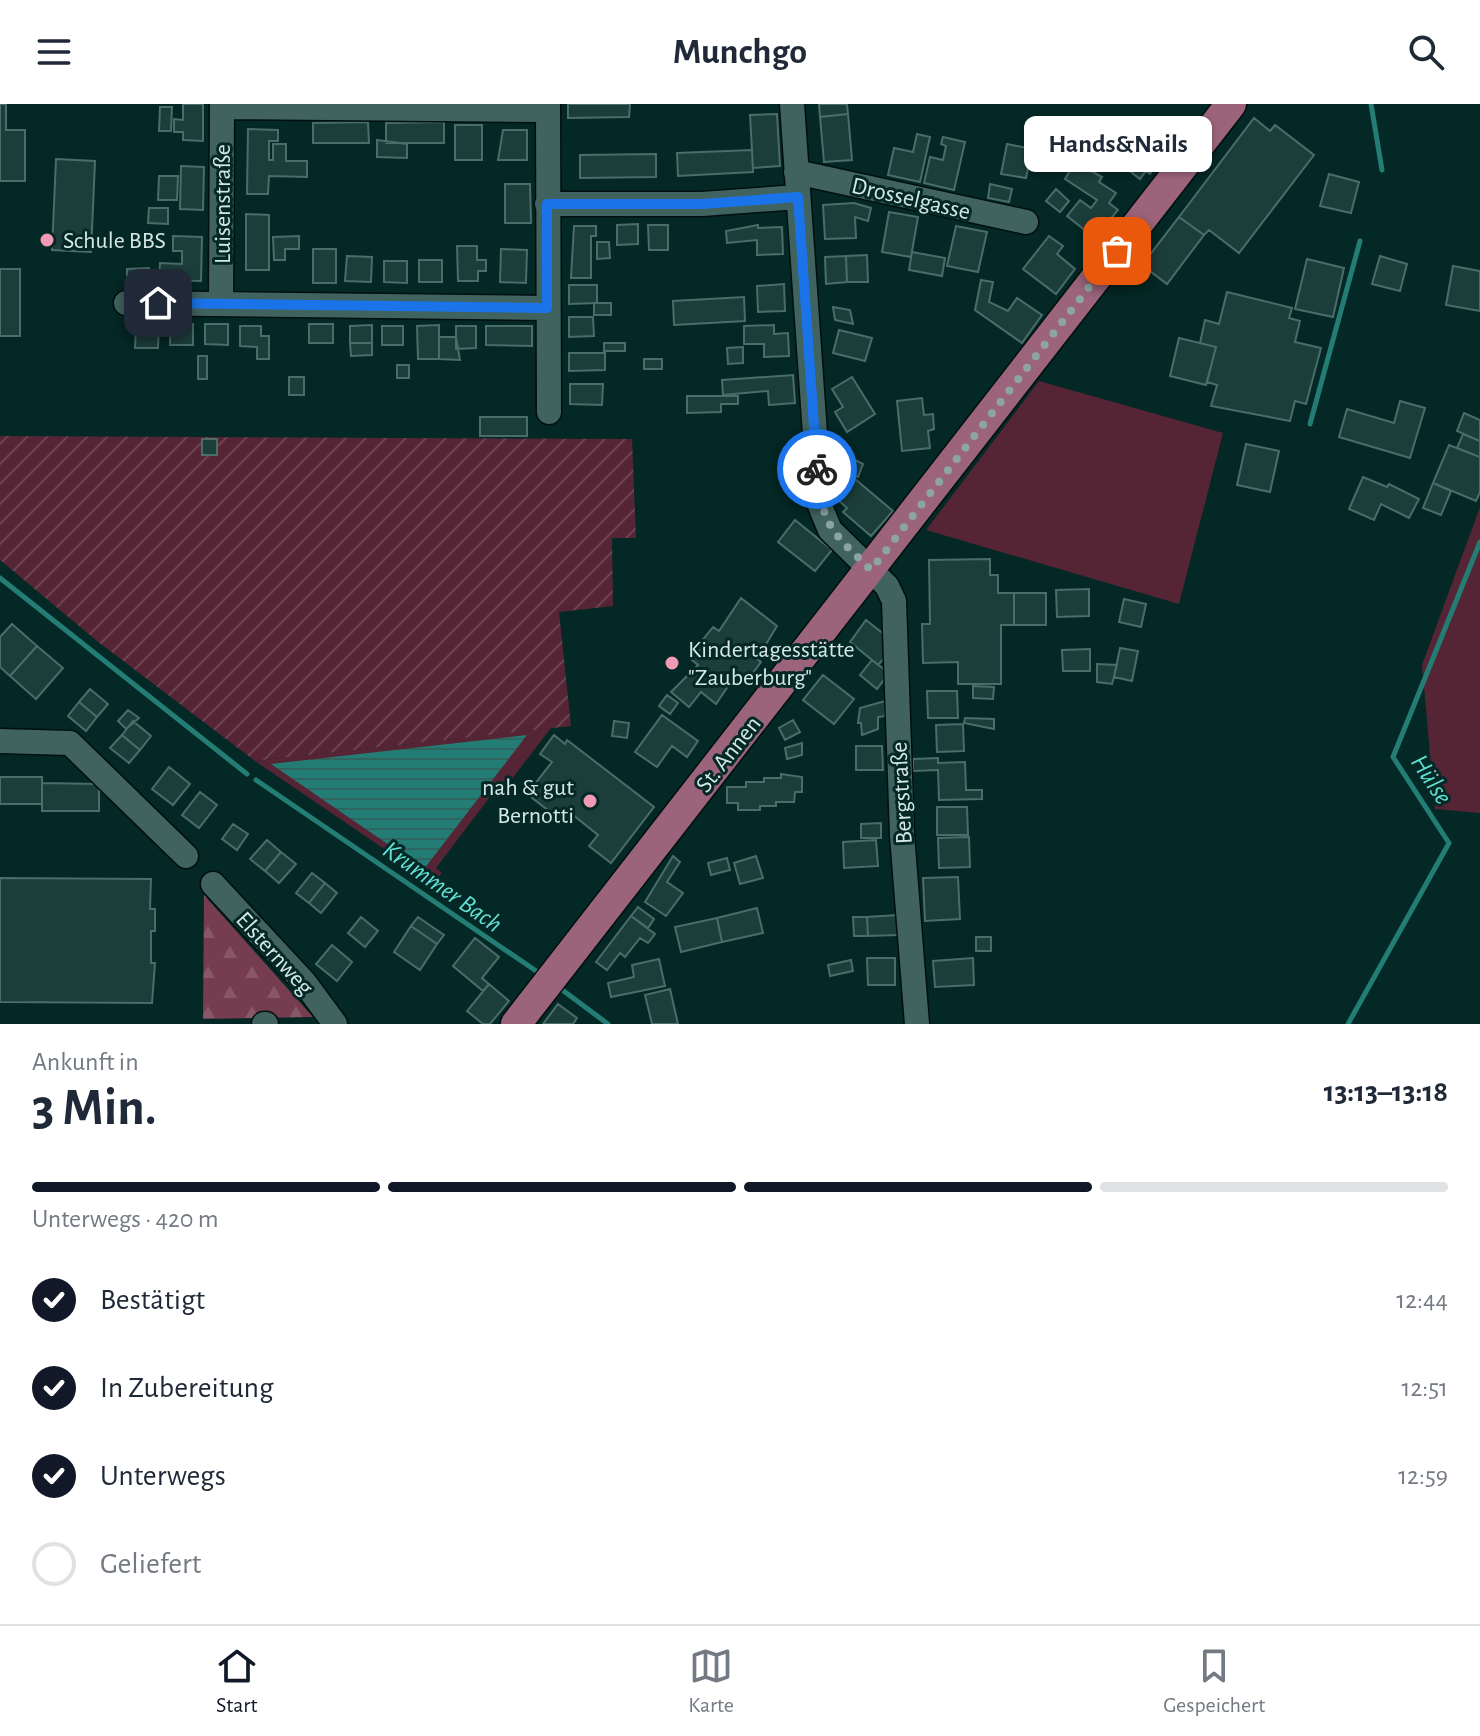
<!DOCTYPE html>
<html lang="de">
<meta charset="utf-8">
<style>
:root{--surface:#fff;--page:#f6f6f7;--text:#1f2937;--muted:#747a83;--line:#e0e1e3;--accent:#111827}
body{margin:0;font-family:"Alegreya Sans",sans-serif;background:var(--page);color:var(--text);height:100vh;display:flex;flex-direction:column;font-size:30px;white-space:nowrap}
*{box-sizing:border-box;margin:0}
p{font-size:26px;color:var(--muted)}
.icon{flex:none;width:44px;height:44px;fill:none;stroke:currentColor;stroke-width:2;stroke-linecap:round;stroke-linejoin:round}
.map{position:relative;height:920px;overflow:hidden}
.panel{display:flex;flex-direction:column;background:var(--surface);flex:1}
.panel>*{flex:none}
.pin{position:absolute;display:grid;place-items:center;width:68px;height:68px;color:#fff;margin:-34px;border-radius:16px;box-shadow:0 4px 12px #0006}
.courier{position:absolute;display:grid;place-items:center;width:80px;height:80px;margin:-40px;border:6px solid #1a73e8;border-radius:50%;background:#fff;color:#222;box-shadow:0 2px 10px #0007}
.bubble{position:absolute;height:56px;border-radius:12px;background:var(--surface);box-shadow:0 2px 6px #0004;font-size:26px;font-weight:700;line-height:56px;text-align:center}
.head em{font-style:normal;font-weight:700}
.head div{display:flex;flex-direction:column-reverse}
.head{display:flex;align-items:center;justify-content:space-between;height:136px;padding:0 32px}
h1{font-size:52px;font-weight:700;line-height:60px}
.bar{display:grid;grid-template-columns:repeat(4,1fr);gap:12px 8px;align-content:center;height:96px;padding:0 32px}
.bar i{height:10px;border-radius:6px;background:var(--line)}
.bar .current{background:var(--accent)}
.bar p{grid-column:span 4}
ol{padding:0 32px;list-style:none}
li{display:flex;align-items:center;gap:24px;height:88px}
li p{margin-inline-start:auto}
li .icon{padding:8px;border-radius:50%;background:var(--accent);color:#fff;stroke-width:4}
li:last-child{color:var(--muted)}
li i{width:44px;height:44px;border:4px solid var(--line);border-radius:50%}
header{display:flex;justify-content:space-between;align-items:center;height:104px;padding:0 32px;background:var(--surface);font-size:36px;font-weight:700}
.tab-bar{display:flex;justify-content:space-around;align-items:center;height:112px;border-top:2px solid var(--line);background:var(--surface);font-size:22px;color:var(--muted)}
.tab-bar a{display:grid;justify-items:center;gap:4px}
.tab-bar .current{color:var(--accent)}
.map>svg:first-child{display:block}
.green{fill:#552435}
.forest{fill:url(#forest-firs)}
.garden{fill:url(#garden-furrows)}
.water{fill:url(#water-rules)}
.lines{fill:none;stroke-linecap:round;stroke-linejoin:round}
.stream{stroke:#237d75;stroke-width:5}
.building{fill:#1c3e3b;stroke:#4a6d69;stroke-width:2}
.minor-casing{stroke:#00100e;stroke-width:27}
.major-casing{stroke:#00100e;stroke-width:33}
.minor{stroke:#40635f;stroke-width:24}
.major{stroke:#9c647b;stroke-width:30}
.done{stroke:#8ca5a2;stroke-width:8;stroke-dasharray:0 14.4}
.route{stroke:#1a73e8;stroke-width:10}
.poi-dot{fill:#f09ab4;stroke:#042825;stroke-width:3}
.labels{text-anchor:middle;stroke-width:6;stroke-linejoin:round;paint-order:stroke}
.street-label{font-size:24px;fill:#d5e8e6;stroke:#042825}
.poi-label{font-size:24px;fill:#d5e8e6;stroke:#042825;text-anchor:start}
.water-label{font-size:26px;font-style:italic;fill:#61dfd3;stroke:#042825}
</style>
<header><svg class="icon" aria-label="menu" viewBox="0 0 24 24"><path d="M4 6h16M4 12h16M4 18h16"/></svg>Munchgo<svg class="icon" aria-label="search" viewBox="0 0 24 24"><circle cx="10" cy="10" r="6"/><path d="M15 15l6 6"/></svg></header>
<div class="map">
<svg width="1480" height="920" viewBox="0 0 1480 920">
<defs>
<pattern id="forest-firs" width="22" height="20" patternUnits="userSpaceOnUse" patternTransform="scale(2)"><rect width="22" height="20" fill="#763c4f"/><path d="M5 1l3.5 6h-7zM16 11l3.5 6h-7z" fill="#895868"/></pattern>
<pattern id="garden-furrows" width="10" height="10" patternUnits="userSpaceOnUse" patternTransform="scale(2)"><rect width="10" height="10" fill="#552435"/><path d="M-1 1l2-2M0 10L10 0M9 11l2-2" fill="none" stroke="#6d4452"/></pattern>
<pattern id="water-rules" width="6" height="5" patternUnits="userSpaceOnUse" patternTransform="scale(2)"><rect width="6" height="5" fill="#237d75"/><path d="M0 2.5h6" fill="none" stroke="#30645f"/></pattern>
</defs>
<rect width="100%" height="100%" fill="#042825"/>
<path class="green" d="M 1039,277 L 1223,329 L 1179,500 L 926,426 Z
M 1480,403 L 1480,709 L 1435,705 L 1422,561 Z
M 551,624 L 508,680 L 502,677 L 436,764 L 442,769 L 434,779 L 255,657 Z"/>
<path class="forest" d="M 204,791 L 313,913 L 203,915 Z"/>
<path class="garden" d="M 0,332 L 632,335 L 636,434 L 612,434 L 613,502 L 559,508 L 571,622 L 255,657 L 97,537 L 0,456 Z"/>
<path class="water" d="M 527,631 L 424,765 L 271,660 Z"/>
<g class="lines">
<path class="stream" d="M 1371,0 L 1382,66
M 1310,320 L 1360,137
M 0,474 L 247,670
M 256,676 L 542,871
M 557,882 L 608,920
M 1348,920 L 1449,739 L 1393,653 L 1480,438"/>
</g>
<path class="building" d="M 0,0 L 6,0 L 6,26 L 25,26 L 25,77 L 0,77 Z
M 183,0 L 203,0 L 203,37 L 183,36 L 183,28 L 174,28 L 174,15 L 183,16 Z
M 568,0 L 630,0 L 629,13 L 568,14 Z
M 819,0 L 847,0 L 848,10 L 820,13 Z
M 160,3 L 172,3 L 171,27 L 159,27 Z
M 777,10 L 780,62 L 753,64 L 750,11 Z
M 848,10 L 852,56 L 824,58 L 820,13 Z
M 1254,14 L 1270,27 L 1275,21 L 1314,51 L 1239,149 L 1209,126 L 1204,131 L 1179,113 Z
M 368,18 L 369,39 L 313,39 L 313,19 Z
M 444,18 L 444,39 L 386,39 L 386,19 Z
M 455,21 L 482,21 L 482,56 L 455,56 Z
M 248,25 L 278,26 L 278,37 L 269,37 L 269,56 L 273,56 L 273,40 L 286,40 L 286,57 L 307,57 L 307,73 L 269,72 L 268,90 L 247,90 Z
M 503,26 L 527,26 L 527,56 L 498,56 Z
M 1134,29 L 1160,49 L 1150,70 L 1146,67 L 1140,75 L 1114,55 Z
M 917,30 L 930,33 L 920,78 L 888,71 L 894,44 L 913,48 Z
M 943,33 L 965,38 L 954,86 L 924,79 L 930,53 L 943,56 L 946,42 L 941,40 Z
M 377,36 L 407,40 L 407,54 L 377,53 Z
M 1007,40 L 1032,45 L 1026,74 L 1001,70 Z
M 752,46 L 753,68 L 678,72 L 677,49 Z
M 656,50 L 656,73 L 580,74 L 580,51 Z
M 56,55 L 95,57 L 91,148 L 52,146 Z
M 181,62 L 204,63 L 203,106 L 180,105 Z
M 1073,62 L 1080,66 L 1082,62 L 1102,73 L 1099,78 L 1116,89 L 1109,99 L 1118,106 L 1095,134 L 1067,112 L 1080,96 L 1091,104 L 1097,96 L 1065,75 Z
M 1329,70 L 1359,78 L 1351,109 L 1320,102 Z
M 159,72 L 178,72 L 177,96 L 158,96 Z
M 505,80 L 530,80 L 531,119 L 505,119 Z
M 990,80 L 1012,85 L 1009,98 L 988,94 Z
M 1056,85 L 1069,97 L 1060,108 L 1046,97 Z
M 854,99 L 871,104 L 868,117 L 855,113 L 856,134 L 825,135 L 823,101 Z
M 149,104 L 168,104 L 168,120 L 148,119 Z
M 889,108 L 918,113 L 911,153 L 882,148 Z
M 246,110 L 269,111 L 269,166 L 246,166 Z
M 1179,113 L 1204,131 L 1167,180 L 1142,161 Z
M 638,120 L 638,140 L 617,141 L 617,121 Z
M 648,121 L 668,121 L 668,146 L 649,146 Z
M 758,121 L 758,124 L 782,123 L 783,150 L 757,151 L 757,136 L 727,139 L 726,127 Z
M 574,122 L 596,122 L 596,132 L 591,132 L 591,174 L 571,174 Z
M 956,122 L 987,128 L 978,168 L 947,162 Z
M 173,132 L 202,133 L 201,177 L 159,176 L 160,159 L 182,160 L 182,147 L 173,147 Z
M 299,132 L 299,145 L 285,145 L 285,156 L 274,156 L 273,133 Z
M 1049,132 L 1063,142 L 1057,150 L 1075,165 L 1056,190 L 1023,165 Z
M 597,138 L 609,138 L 610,154 L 597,155 Z
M 457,142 L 477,142 L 477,156 L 486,156 L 486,167 L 478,167 L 478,177 L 458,177 Z
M 313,145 L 336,145 L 336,179 L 313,179 Z
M 501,145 L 527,146 L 526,179 L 500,178 Z
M 912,148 L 945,154 L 942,172 L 909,166 Z
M 867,151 L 868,178 L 847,178 L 846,152 Z
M 347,152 L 372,153 L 371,178 L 345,177 Z
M 846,152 L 847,178 L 826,180 L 825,153 Z
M 1380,152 L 1407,160 L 1400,187 L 1372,180 Z
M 1307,155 L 1344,164 L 1333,213 L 1295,205 Z
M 419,156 L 442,156 L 442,178 L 419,178 Z
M 384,157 L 407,157 L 407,179 L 384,178 Z
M 1453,162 L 1480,167 L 1480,207 L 1446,201 Z
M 149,164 L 149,179 L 127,180 L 127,165 Z
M 0,165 L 20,165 L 20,232 L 0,232 Z
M 981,176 L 993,178 L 989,198 L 1008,207 L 1017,194 L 1042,211 L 1022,239 L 975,206 Z
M 784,180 L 785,207 L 758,208 L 757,182 Z
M 569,181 L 597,181 L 597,199 L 569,200 Z
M 1227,188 L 1292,204 L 1289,214 L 1300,217 L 1295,238 L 1321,244 L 1306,300 L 1295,297 L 1290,317 L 1211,302 L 1217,281 L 1207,278 L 1216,243 L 1200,239 L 1205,216 L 1219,220 Z
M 744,193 L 745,217 L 674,221 L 673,197 Z
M 594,199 L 611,199 L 611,211 L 594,211 Z
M 833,203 L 850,206 L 853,220 L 835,216 Z
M 569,213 L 593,213 L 594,232 L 569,233 Z
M 170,220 L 193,220 L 193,241 L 170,241 Z
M 205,220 L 228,220 L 228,241 L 205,240 Z
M 309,220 L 333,220 L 333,239 L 309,239 Z
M 136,221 L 159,222 L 158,244 L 135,244 Z
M 372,221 L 372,239 L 350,239 L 350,222 Z
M 439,221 L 439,255 L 418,255 L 417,222 Z
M 774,221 L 774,230 L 788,229 L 789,252 L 764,253 L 764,240 L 744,240 L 744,222 Z
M 240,222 L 261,222 L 261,232 L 269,232 L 269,255 L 257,255 L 257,243 L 240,242 Z
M 382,222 L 403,222 L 403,241 L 382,241 Z
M 456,222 L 476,222 L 476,244 L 456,245 Z
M 486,222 L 532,222 L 532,242 L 486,241 Z
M 839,226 L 872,234 L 865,257 L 833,249 Z
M 439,233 L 456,233 L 460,256 L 439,255 Z
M 1179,234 L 1216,243 L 1206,281 L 1170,272 Z
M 350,239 L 372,239 L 372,251 L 351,252 Z
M 604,239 L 625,239 L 625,247 L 604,247 Z
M 743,243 L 743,259 L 728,260 L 727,244 Z
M 569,249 L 605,249 L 605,266 L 569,267 Z
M 198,252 L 207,252 L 207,275 L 198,275 Z
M 644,255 L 662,255 L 662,265 L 644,265 Z
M 397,261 L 409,261 L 409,274 L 397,274 Z
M 793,271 L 795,299 L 769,301 L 768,287 L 723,291 L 722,276 Z
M 289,273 L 304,273 L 304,291 L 289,291 Z
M 852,273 L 875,310 L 847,328 L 835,308 L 843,303 L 832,285 Z
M 570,280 L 603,280 L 602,301 L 570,300 Z
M 687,292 L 738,292 L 738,300 L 721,300 L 721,308 L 687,309 Z
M 922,294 L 924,311 L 933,310 L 934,325 L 928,327 L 930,344 L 902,347 L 897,297 Z
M 1400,297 L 1425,304 L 1410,354 L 1339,333 L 1347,305 L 1394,319 Z
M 1464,309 L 1480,316 L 1480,337 L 1457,327 Z
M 480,313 L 527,313 L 527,332 L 480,332 Z
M 1463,330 L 1480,337 L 1480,353 L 1457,344 Z
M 202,335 L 217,335 L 217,351 L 202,351 Z
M 1246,340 L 1279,347 L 1270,388 L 1237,381 Z
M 1449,341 L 1480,353 L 1480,388 L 1476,397 L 1433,379 Z
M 851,354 L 863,360 L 858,373 L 845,367 Z
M 1363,373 L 1387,383 L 1389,380 L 1419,395 L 1409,414 L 1381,400 L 1374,416 L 1349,405 Z
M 855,375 L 893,407 L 871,432 L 843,408 L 847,404 L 837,395 Z
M 1433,379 L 1451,387 L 1441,411 L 1423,404 Z
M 795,416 L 832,446 L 815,467 L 778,438 Z
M 990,455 L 990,471 L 998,471 L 998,489 L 1014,489 L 1014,521 L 1001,521 L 1001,580 L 958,580 L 958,558 L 923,559 L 922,520 L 930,520 L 929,456 Z
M 1089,485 L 1089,512 L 1057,513 L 1056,486 Z
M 1014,489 L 1046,489 L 1046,521 L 1014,521 Z
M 741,494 L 777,522 L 757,555 L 761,558 L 747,577 L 737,569 L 716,600 L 701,588 L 689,603 L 671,588 L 698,561 L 692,556 L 704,541 L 701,538 L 713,523 L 719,527 Z
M 1124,495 L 1146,500 L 1141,523 L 1119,518 Z
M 866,516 L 890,535 L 890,548 L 878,561 L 850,538 Z
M 12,520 L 37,542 L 10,572 L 0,563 L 0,533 Z
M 37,542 L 63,564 L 36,595 L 10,572 Z
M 1120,544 L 1138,547 L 1132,577 L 1114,573 Z
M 1090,545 L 1090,567 L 1063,567 L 1062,546 Z
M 872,556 L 889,569 L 877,585 L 860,571 Z
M 1097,560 L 1117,561 L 1112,580 L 1097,578 Z
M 823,571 L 854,595 L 834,620 L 803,596 Z
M 973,582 L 994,583 L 993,595 L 973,594 Z
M 90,585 L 108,600 L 97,613 L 79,598 Z
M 927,587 L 957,587 L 958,614 L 928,614 Z
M 667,591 L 678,599 L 670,610 L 659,602 Z
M 885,597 L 885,612 L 878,613 L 878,625 L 862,631 L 861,619 L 858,619 L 860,604 Z
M 79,598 L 97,613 L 86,627 L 68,612 Z
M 128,606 L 139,614 L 126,625 L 118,617 Z
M 662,611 L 698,637 L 687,653 L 672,642 L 657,663 L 635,648 Z
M 965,614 L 994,615 L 994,625 L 964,619 Z
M 793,616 L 800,628 L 785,636 L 779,624 Z
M 133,617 L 151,632 L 140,646 L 122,631 Z
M 614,617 L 629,619 L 627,634 L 612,632 Z
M 963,620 L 964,647 L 937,648 L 936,621 Z
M 122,631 L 140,646 L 129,659 L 110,644 Z
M 554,631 L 565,640 L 567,636 L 654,703 L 611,759 L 589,742 L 598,731 L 573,711 L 566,720 L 527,690 L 552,658 L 540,650 Z
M 802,639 L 802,651 L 787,655 L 785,644 Z
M 856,642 L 882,642 L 883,666 L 856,666 Z
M 938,654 L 938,659 L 965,658 L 966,686 L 982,686 L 982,695 L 939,696 L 938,666 L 913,667 L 913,655 Z
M 169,663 L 190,680 L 173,701 L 152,685 Z
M 781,670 L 802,673 L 802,688 L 795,688 L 794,698 L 776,698 L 776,702 L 760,702 L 760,706 L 738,706 L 738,699 L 727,699 L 727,683 L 746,683 L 746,678 L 764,678 L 764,674 L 781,674 Z
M 0,673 L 42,673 L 42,700 L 0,700 Z
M 42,679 L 99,680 L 99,707 L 42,707 Z
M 200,688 L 217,701 L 199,724 L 182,711 Z
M 937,703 L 967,703 L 968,731 L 937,731 Z
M 881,719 L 881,734 L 861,734 L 861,720 Z
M 233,720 L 248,730 L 237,746 L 222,735 Z
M 969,733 L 970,763 L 939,764 L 938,734 Z
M 267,736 L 281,748 L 265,767 L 250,755 Z
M 876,736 L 878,762 L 844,764 L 843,738 Z
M 281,748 L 296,760 L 279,779 L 265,767 Z
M 673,752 L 680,758 L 667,778 L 683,789 L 666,812 L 645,798 Z
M 756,752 L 763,774 L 740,780 L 734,759 Z
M 727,754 L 730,766 L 711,771 L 708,759 Z
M 312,769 L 325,779 L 309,799 L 296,789 Z
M 958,773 L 960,815 L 925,817 L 923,774 Z
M 0,774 L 151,775 L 150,805 L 155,805 L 155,827 L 151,827 L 151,859 L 155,859 L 152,899 L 0,898 Z
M 325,779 L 337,789 L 321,809 L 309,799 Z
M 638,803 L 654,815 L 648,824 L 631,812 Z
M 757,804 L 763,829 L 722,838 L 717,814 Z
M 897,811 L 898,831 L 868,832 L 867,813 Z
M 631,812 L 655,830 L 648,839 L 640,834 L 625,853 L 620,849 L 607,866 L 596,858 Z
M 361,813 L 378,827 L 365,843 L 348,829 Z
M 418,813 L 444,831 L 437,840 L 411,822 Z
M 853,813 L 867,813 L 868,832 L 854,832 Z
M 717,814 L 722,838 L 681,848 L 675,823 Z
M 411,822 L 437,840 L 420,866 L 394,848 Z
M 976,833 L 991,833 L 991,847 L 976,847 Z
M 475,834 L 499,853 L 482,874 L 489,880 L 483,887 L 453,862 Z
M 332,841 L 352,858 L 337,877 L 316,860 Z
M 867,854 L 895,854 L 895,881 L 868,881 Z
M 973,854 L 974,881 L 935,883 L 933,857 Z
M 659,855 L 665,882 L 611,893 L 608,879 L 634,873 L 632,861 Z
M 851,856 L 853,867 L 830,872 L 828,861 Z
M 489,880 L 509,897 L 490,920 L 483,920 L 467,907 Z
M 670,885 L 678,920 L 652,920 L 645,891 Z
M 558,900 L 577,914 L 573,920 L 543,920 Z"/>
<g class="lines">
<defs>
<path id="minor" d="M 548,0 L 549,308
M 792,0 L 820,402 L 830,426 L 887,482 L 894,497 L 902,731 L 917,920
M 222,3 L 548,6
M 796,68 L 1026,118
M 547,100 L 702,100 L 798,93
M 126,199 L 547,204
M 221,200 L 222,0
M 0,637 L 70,639 L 186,752
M 213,780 L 304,878 L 335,920
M 264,920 L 266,920"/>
<path id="major" d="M 516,920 L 1231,0"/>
</defs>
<use href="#minor" class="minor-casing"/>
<use href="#major" class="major-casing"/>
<use href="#minor" class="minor"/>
<use href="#major" class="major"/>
</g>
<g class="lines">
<path class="done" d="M 817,365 C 822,422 831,427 871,466 L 1117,147"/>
<path class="route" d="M 158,199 L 547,204 L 547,100 L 702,100 L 798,93 L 817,365"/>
</g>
<g class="poi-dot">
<circle cx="47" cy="136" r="8"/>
<circle cx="672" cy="559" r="8"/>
<circle cx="590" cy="697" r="8"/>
</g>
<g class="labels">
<g class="street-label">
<text transform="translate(911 94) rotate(13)" y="8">Drosselgasse</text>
<text transform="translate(222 100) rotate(-90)" y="8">Luisenstraße</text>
<text transform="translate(728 650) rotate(-52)" y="8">St. Annen</text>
<text transform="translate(901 689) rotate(-93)" y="8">Bergstraße</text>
<text transform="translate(275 849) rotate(48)" y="8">Elsternweg</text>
</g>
<g class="poi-label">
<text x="63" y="144">Schule BBS</text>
<text x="688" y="553">Kindertagesstätte<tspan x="688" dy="28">"Zauberburg"</tspan></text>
<text x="574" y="691" text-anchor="end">nah &amp; gut<tspan x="574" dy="28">Bernotti</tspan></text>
</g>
<g class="water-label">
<text transform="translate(1432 675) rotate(57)" y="9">Hülse</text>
<text transform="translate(443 782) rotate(35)" y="9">Krummer Bach</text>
</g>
</g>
</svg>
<div class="pin" style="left:1117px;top:147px;background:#ea580c"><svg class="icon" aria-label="bag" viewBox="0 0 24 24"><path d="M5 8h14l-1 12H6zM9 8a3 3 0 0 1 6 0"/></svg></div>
<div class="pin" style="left:158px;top:199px;background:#1f2937"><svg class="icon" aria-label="home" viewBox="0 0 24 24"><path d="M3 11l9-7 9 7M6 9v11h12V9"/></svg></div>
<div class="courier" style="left:817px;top:365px"><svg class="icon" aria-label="bike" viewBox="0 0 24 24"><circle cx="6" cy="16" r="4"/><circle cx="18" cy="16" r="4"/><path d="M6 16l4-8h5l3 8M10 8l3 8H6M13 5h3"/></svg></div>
<div class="bubble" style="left:1024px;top:12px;width:188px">Hands&amp;Nails</div>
</div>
<section class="panel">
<div class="head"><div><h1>3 Min.</h1><p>Ankunft in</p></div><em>13:13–13:18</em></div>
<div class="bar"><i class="current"></i><i class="current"></i><i class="current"></i><i></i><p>Unterwegs · 420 m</p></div>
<ol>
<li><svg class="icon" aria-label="check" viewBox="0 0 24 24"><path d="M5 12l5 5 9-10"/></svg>Bestätigt<p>12:44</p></li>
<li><svg class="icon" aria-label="check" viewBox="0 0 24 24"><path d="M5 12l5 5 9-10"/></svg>In Zubereitung<p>12:51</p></li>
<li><svg class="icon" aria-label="check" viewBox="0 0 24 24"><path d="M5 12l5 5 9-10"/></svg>Unterwegs<p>12:59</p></li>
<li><i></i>Geliefert</li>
</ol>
</section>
<nav class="tab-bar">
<a class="current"><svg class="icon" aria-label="home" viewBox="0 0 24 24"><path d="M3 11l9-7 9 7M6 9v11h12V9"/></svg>Start</a>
<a><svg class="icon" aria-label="map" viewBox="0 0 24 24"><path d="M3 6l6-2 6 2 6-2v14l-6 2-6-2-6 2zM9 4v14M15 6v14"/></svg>Karte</a>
<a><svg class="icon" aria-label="saved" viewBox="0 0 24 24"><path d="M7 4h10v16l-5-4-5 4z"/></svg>Gespeichert</a>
</nav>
